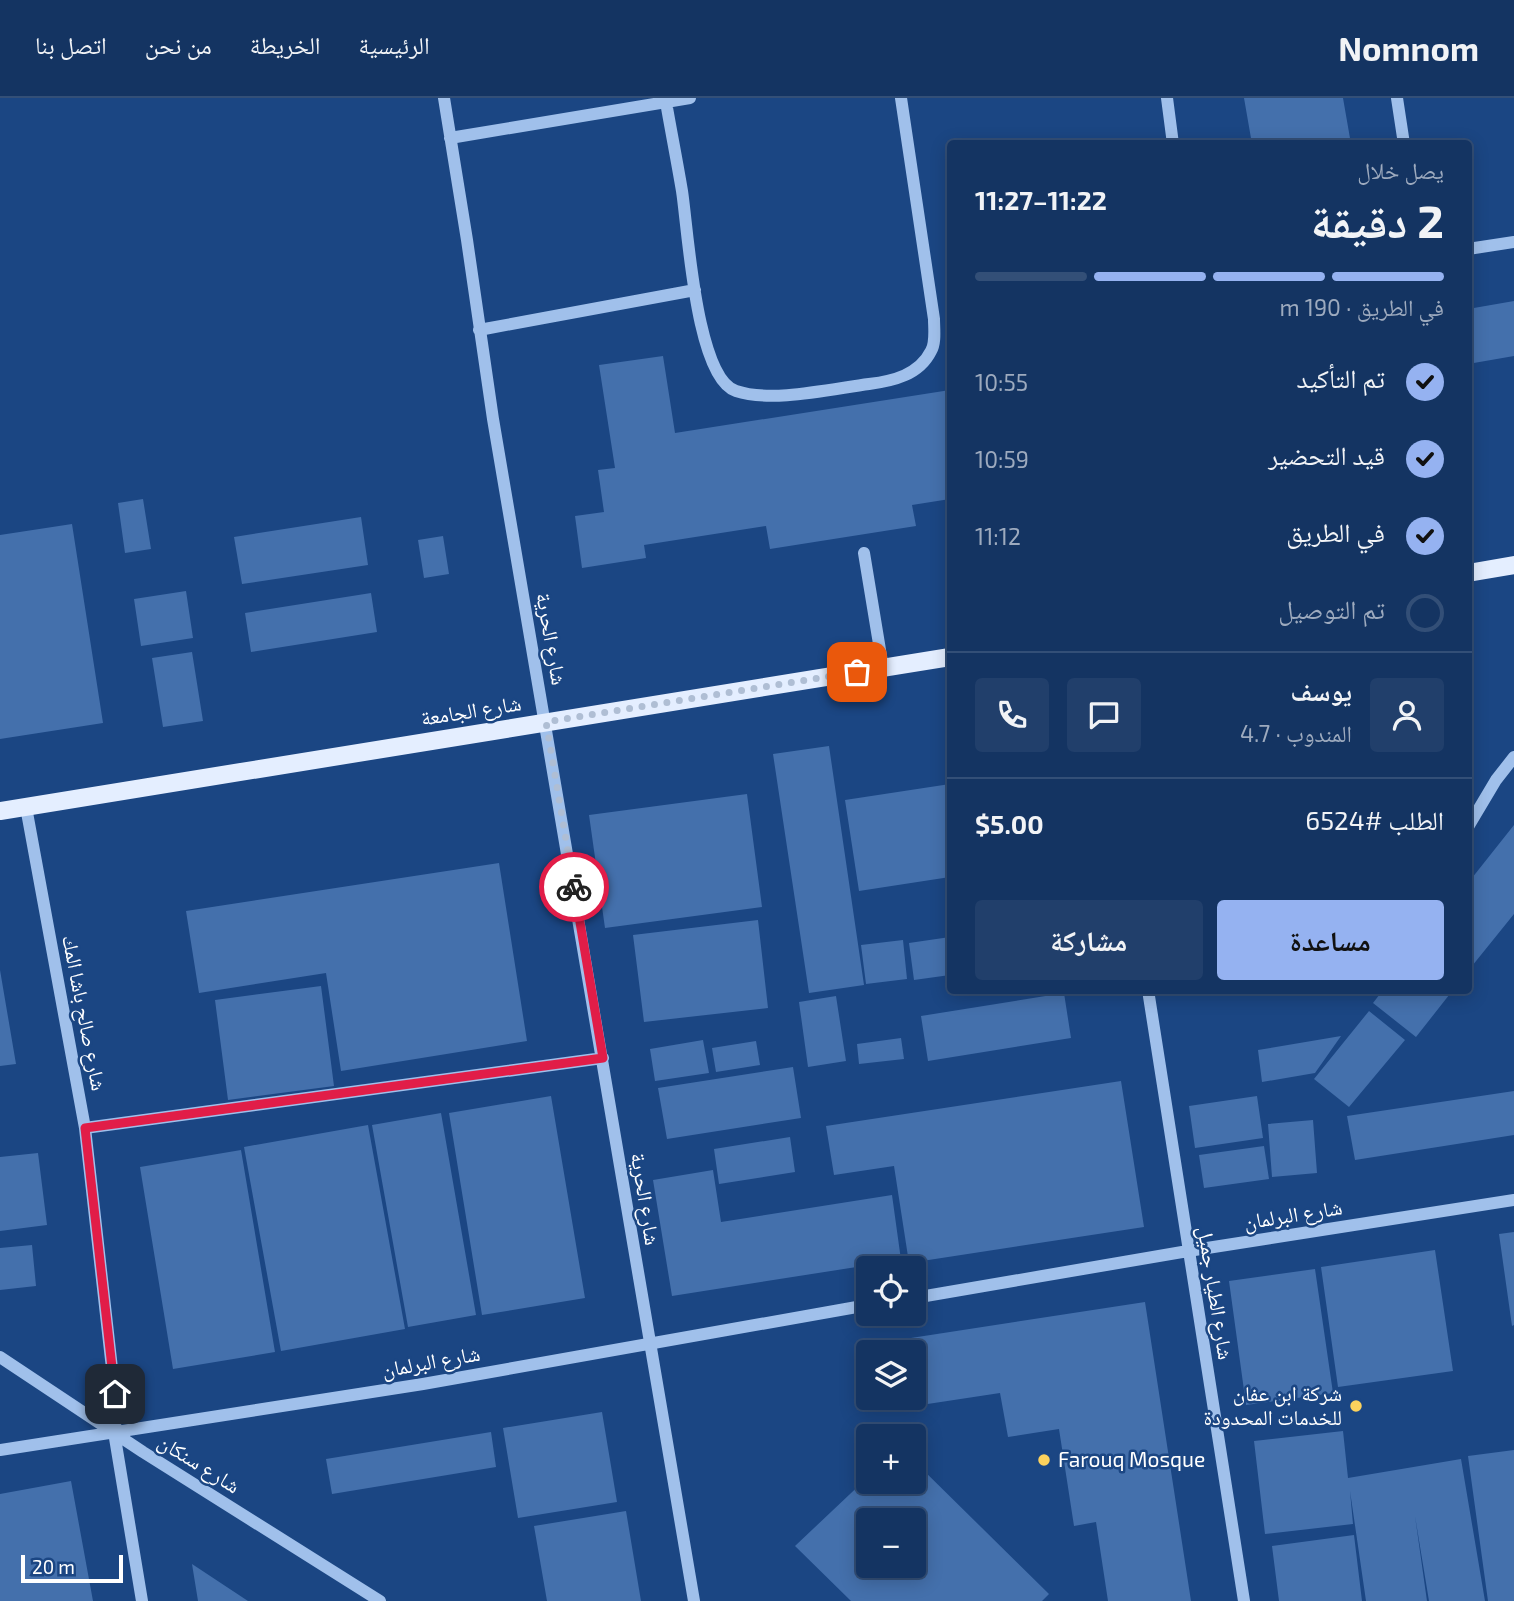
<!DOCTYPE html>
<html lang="ar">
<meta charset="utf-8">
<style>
:root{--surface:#143462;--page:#213f6b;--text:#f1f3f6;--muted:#9daabe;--line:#334f77;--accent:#95b2f1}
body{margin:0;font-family:"Exo 2","Noto Naskh Arabic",sans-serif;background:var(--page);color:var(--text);direction:rtl;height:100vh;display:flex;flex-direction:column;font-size:26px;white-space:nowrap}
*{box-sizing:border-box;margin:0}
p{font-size:23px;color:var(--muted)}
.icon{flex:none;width:38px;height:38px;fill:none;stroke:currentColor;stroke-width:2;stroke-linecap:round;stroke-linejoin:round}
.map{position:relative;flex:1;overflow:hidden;direction:ltr}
.drawer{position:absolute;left:947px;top:42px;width:525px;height:854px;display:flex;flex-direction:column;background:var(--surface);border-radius:7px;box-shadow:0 4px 18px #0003,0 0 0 2px var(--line);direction:rtl}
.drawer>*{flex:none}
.controls{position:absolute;left:856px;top:1158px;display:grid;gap:14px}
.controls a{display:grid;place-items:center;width:70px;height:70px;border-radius:7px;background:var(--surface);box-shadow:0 4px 18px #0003,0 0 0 2px var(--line);font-size:35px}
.scale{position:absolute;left:21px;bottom:18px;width:102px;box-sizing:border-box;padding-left:7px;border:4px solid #fff;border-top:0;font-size:19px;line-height:24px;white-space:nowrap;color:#fff;-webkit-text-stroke:5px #1b4683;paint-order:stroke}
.pin{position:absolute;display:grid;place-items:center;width:60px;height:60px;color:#fff;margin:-30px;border-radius:14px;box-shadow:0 4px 10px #0006}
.courier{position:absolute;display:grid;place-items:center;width:70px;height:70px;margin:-35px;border:5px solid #e11d48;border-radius:50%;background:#fff;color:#222;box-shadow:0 2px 9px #0007}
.overview em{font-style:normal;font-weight:700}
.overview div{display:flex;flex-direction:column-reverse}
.overview{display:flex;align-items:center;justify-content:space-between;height:119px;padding:0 28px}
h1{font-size:46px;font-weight:700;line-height:52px}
.bar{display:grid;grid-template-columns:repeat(4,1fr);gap:10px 7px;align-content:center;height:84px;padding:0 28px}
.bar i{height:9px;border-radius:5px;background:var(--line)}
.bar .on{background:var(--accent)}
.bar p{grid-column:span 4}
.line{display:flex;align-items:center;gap:18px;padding:0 28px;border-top:2px solid var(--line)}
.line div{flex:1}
.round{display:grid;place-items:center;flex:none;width:74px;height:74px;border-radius:7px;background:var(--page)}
ol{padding:0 28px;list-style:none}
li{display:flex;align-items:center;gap:21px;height:77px}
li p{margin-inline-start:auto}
li .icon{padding:7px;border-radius:50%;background:var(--accent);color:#111;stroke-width:4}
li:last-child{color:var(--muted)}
li i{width:38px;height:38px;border:4px solid var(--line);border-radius:50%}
.cta{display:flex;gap:14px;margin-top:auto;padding:14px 28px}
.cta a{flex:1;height:80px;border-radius:7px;background:var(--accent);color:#111;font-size:28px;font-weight:700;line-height:80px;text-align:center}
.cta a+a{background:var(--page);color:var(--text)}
header{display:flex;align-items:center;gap:42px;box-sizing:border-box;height:98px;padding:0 35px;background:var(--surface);border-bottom:2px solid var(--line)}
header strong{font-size:33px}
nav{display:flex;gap:38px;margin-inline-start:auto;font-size:24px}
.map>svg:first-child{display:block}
.building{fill:#4470ac;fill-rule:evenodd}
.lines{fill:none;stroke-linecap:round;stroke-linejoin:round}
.minor{stroke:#a0c0eb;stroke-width:12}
.major{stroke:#e4eeff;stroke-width:18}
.done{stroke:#afbed4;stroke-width:7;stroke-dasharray:0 12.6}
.route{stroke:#e11d48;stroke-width:9}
.poi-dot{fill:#fcd25d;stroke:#1b4683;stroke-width:2.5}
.labels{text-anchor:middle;stroke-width:5;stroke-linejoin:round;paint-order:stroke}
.street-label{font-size:21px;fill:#fff;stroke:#1b4683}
.poi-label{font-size:21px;fill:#fff;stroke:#1b4683;text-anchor:end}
</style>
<header>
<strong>Nomnom</strong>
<nav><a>الرئيسية</a><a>الخريطة</a><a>من نحن</a><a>اتصل بنا</a></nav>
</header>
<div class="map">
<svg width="1514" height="1503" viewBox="0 0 1514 1503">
<rect width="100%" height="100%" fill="#1b4683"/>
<path class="building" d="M 1244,0 L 1343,0 L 1351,46 L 1252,46 Z
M 1514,203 L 1514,258 L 1468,266 L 1468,211 Z
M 663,258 L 675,335 L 950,292 L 950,401 L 912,407 L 916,428 L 770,451 L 766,428 L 644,447 L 646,460 L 582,470 L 575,418 L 604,414 L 598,372 L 615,370 L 599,267 Z
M 143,401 L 151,451 L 125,455 L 118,405 Z
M 361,419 L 368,467 L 242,486 L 234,439 Z
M 72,426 L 103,625 L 0,641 L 0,437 Z
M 443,438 L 449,476 L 424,480 L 418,442 Z
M 186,493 L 193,540 L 141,548 L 134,501 Z
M 371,495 L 377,534 L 251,554 L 245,515 Z
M 192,554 L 203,623 L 163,629 L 152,560 Z
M 829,648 L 864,887 L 809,895 L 773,656 Z
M 950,686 L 950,779 L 859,793 L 845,702 Z
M 747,696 L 762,809 L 605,830 L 589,717 Z
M 1514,727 L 1514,816 L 1468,873 L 1468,785 Z
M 499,765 L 527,943 L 341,973 L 326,875 L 199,895 L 186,813 Z
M 758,822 L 768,910 L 644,924 L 633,837 Z
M 950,839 L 950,877 L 914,882 L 909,845 Z
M 903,842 L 907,881 L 866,886 L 861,847 Z
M 0,872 L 16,966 L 0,968 Z
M 321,888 L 334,988 L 228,1002 L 215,902 Z
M 1383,892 L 1453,892 L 1416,939 L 1373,905 Z
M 1064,895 L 1071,940 L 928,963 L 921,918 Z
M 836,898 L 846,963 L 808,969 L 799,904 Z
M 1369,913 L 1405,942 L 1349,1009 L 1314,981 Z
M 1341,938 L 1315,975 L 1262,984 L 1258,952 Z
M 901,940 L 904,961 L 859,966 L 857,946 Z
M 703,942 L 709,975 L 655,983 L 650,951 Z
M 756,943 L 760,967 L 716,974 L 712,950 Z
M 793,969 L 801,1020 L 667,1041 L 658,990 Z
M 1121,983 L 1144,1129 L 909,1165 L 894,1068 L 834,1077 L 826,1028 Z
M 1514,993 L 1514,1037 L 1355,1062 L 1347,1018 Z
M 551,998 L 585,1200 L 482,1217 L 449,1015 Z
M 1257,998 L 1263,1040 L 1195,1050 L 1189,1008 Z
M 441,1015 L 476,1217 L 408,1229 L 372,1027 Z
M 1313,1022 L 1317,1075 L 1272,1079 L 1268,1026 Z
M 368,1027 L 405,1231 L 281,1253 L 244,1049 Z
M 790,1039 L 795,1074 L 719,1086 L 714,1051 Z
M 1264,1048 L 1269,1081 L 1204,1090 L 1199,1057 Z
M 241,1052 L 275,1254 L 173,1271 L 140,1069 Z
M 38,1055 L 47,1127 L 0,1133 L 0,1059 Z
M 713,1072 L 721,1124 L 892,1097 L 901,1162 L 672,1198 L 653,1082 Z
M 1514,1134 L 1514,1227 L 1512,1228 L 1499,1136 Z
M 32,1147 L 36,1188 L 0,1192 L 0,1150 Z
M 1435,1152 L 1453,1273 L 1338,1289 L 1321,1169 Z
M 1315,1171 L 1333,1295 L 1246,1307 L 1229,1183 Z
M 1145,1204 L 1191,1503 L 1108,1503 L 1096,1424 L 1074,1428 L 1059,1331 L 1008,1339 L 1000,1295 L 921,1307 L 914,1269 L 914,1255 L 887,1255 L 885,1244 Z
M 602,1314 L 617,1404 L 518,1420 L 503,1330 Z
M 1343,1333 L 1348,1380 L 1461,1361 L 1485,1503 L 1429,1503 L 1415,1418 L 1427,1503 L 1366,1503 L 1350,1393 L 1353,1426 L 1265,1436 L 1254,1343 Z
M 491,1334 L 496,1369 L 332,1396 L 326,1361 Z
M 1514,1352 L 1514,1503 L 1488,1503 L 1468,1358 Z
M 914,1363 L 1049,1496 L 1042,1503 L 851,1503 L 795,1448 L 868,1379 L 868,1384 L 914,1384 ZM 868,1423 L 914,1423 L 914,1468 L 868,1468 Z
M 71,1383 L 93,1503 L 0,1503 L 0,1396 Z
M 626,1413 L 641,1503 L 547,1503 L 534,1428 Z
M 1354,1437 L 1362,1503 L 1279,1503 L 1272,1448 Z
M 192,1466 L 248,1503 L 198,1503 Z"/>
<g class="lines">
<path class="minor" d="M 444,0 L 467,142 L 493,321 L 694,1503
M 1167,0 L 1173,46
M 1397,0 L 1404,46
M 666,4 C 671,33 677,63 682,93 C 688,132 696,280 736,293 C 771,305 831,291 869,286 C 893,283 919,277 931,253 C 936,245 934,230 934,221 L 901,0
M 450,40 L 690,0
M 1468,151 L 1514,144
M 479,232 L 695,192
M 864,455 L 883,570
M 26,709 L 85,1030 L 117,1315 L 114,1334 L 142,1503
M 1468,729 L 1496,682 L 1514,659
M 1148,892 L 1244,1503
M 85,1030 L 603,960
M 914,1200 L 1188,1153 L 1514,1102
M 0,1259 L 143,1354 L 380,1503
M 0,1352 L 423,1286 L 868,1207"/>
<path class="major" d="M 1468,475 L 1514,467
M 0,713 L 950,559"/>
</g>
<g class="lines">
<path class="done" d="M 574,789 L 546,624 L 857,574"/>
<path class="route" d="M 115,1296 L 85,1030 L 603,960 L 574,789"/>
</g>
<g class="poi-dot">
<circle cx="1356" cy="1308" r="7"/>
<circle cx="1044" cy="1362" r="7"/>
</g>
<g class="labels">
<g class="street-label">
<text transform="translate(551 541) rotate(80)" y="7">شارع الحرية</text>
<text transform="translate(471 613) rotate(-9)" y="7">شارع الجامعة</text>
<text transform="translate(84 915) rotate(79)" y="7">شارع صالح باشا المك</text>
<text transform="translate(645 1101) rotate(81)" y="7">شارع الحرية</text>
<text transform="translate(1293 1117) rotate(-9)" y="7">شارع البرلمان</text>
<text transform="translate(1215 1195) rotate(81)" y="7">شارع الطيار جميل</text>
<text transform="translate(431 1264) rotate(-10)" y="7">شارع البرلمان</text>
<text transform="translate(199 1366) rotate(32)" y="7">شارع سنكان</text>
</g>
<g class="poi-label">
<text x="1342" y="1303">شركة ابن عفان<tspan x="1342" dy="24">للخدمات المحدودة</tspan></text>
<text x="1058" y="1369" text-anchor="start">Farouq Mosque</text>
</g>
</g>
</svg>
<div class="controls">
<a><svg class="icon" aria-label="locate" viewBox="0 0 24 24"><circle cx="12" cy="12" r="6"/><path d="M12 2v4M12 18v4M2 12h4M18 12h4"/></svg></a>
<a><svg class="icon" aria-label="layers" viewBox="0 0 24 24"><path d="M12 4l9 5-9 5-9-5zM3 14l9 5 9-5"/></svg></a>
<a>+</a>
<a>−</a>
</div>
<div class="scale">20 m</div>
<div class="pin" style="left:857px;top:574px;background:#ea580c"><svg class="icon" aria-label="bag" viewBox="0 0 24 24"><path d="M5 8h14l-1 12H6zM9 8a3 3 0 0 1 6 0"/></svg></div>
<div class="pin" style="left:115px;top:1296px;background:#1f2937"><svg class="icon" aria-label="home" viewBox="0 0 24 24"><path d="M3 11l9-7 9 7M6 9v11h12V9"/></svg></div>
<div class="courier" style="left:574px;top:789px"><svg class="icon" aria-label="bike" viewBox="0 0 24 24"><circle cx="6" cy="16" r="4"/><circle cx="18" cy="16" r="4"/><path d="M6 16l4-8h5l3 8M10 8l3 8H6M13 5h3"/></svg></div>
<section class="drawer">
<div class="overview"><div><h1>2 دقيقة</h1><p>يصل خلال</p></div><em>11:22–11:27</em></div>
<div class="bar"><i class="on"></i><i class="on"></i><i class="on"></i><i></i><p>في الطريق · 190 m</p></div>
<ol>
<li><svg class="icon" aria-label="check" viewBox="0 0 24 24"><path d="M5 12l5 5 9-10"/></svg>تم التأكيد<p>10:55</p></li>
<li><svg class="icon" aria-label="check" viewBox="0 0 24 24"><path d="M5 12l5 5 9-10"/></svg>قيد التحضير<p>10:59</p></li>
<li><svg class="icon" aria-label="check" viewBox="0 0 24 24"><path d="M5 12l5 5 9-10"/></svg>في الطريق<p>11:12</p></li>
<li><i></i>تم التوصيل</li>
</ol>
<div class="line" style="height:126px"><a class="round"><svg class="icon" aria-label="person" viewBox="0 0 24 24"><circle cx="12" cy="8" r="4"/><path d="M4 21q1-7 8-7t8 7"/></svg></a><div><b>يوسف</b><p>المندوب · 4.7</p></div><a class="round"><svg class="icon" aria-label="chat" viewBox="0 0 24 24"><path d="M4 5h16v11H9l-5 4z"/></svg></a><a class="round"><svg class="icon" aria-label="phone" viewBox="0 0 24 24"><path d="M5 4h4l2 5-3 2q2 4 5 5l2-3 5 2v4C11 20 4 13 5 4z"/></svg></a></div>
<div class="line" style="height:91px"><div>الطلب #6524</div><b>$5.00</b></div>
<div class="cta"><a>مساعدة</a><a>مشاركة</a></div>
</section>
</div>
